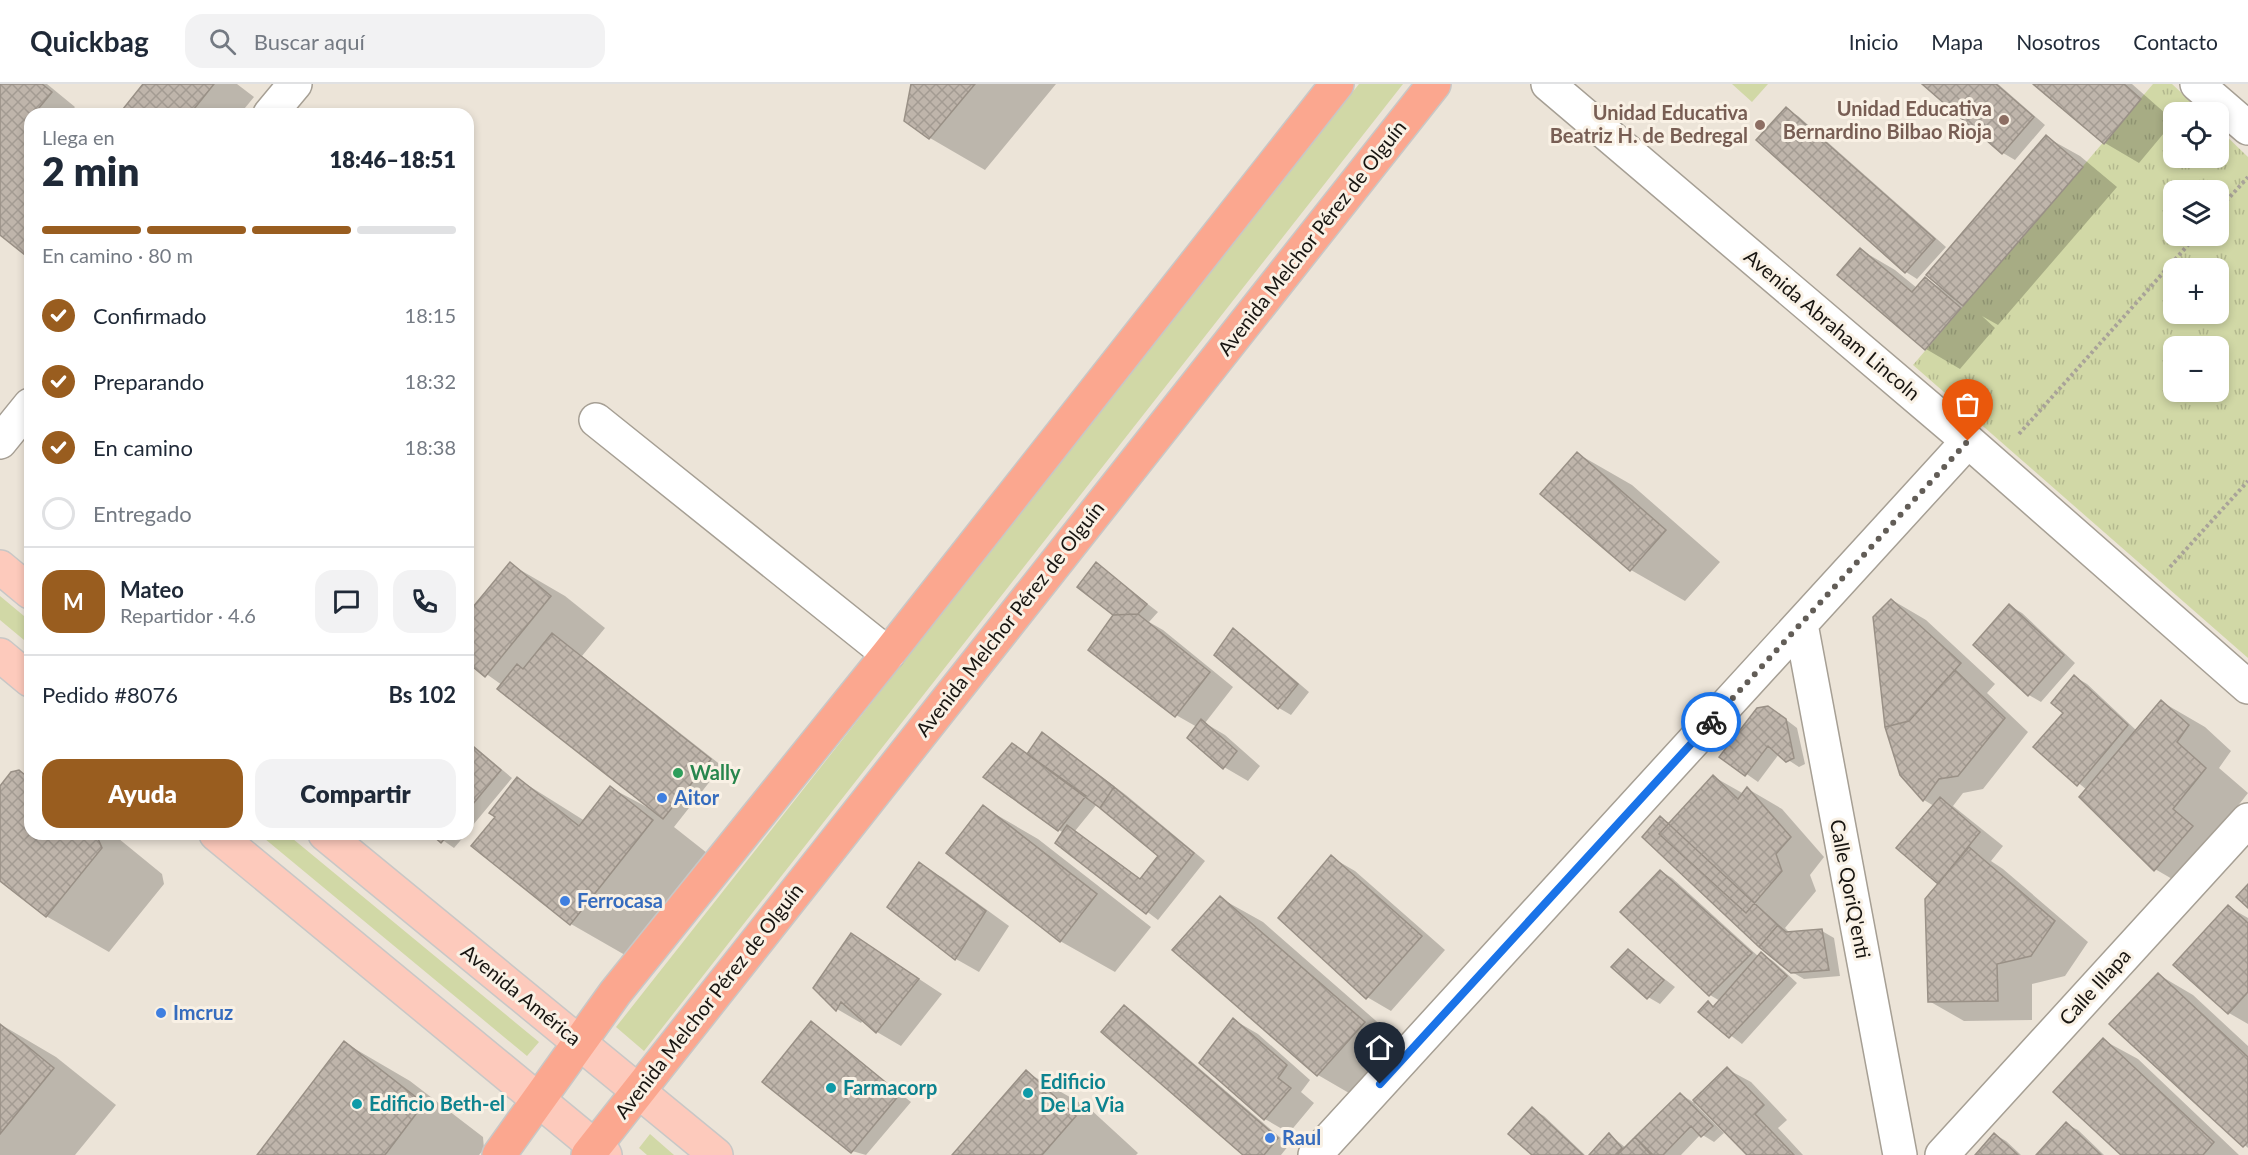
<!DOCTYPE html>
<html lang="es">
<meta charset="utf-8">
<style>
:root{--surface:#fff;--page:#f2f2f3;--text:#1f2937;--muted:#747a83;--line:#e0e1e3;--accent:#995d1f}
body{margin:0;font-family:Lato,sans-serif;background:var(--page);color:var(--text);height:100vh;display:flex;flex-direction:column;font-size:22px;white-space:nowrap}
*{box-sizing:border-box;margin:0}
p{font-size:20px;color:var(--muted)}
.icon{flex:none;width:33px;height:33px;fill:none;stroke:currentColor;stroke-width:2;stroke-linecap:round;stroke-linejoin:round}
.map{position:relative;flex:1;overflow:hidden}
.sheet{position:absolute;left:24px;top:24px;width:450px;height:732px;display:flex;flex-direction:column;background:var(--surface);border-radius:18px;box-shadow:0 3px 9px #0003}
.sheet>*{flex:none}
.controls{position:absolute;left:2163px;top:18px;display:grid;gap:12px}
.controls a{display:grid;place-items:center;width:66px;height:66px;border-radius:12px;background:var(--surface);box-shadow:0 3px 9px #0003;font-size:30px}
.pin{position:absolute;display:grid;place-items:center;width:51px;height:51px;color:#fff;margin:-62px -26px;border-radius:50% 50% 50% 0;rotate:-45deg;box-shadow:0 0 6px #0007}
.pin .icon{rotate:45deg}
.courier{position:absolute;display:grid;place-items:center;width:60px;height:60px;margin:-30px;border:4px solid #1a73e8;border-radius:50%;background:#fff;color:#222;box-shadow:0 2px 8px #0007}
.summary em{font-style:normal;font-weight:800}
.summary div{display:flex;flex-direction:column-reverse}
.summary{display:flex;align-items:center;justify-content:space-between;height:102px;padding:0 18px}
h1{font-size:39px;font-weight:800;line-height:45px}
.bar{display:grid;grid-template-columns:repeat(4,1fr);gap:9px 6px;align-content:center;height:72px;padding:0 18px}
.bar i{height:8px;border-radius:4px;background:var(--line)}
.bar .on{background:var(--accent)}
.bar p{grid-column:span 4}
.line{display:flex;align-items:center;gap:15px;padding:0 18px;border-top:2px solid var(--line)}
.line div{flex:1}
.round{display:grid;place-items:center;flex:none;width:63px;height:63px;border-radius:18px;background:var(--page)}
ol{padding:0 18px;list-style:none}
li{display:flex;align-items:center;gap:18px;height:66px}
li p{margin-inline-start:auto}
li .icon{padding:6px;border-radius:50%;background:var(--accent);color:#fff;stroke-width:4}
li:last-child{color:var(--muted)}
li i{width:33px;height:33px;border:3px solid var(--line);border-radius:50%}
.cta{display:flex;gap:12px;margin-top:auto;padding:12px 18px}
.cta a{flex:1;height:69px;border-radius:18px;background:var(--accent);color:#fff;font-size:24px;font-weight:800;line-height:69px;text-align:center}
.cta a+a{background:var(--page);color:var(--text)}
header{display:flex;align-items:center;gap:36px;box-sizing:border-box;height:84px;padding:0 30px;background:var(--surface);border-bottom:2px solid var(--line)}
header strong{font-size:28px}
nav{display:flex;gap:33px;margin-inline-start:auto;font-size:21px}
.search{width:420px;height:54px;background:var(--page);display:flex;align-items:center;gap:15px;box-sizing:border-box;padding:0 21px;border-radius:18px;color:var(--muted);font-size:22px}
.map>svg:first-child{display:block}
.green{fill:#d1d8a6}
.park{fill:url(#park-tufts);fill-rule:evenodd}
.shadow{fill:#0003;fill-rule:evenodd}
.building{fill:url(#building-cross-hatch);stroke:#999086;stroke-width:1.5}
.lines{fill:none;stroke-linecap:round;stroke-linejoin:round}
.minor-casing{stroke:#a69f94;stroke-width:36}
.major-casing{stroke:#c8c7c6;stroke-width:36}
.highway-casing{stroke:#c8c7c6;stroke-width:36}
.path{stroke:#a9a399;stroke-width:4;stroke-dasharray:3 3;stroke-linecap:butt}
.minor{stroke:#fff;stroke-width:33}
.major{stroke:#fdcabc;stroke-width:33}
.highway{stroke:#fba78f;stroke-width:33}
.done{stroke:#625d57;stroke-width:6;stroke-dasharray:0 10.8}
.route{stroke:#1a73e8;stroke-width:8}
.education-dot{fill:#8d6e63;stroke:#f9f1e5;stroke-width:2}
.leisure-dot{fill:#2e9e5b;stroke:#f9f1e5;stroke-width:2}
.shop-dot{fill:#3f7fe0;stroke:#f9f1e5;stroke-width:2}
.culture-dot{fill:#0f9aa8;stroke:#f9f1e5;stroke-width:2}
.labels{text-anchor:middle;stroke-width:6;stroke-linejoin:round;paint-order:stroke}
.education-label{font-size:20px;font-weight:bold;fill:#785e54;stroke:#f9f1e5;text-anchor:end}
.street-label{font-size:20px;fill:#181511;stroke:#f9f1e5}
.leisure-label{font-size:20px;font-weight:bold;fill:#27864d;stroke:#f9f1e5;text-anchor:start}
.shop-label{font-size:20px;font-weight:bold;fill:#366cbe;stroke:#f9f1e5;text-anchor:start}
.culture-label{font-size:20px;font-weight:bold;fill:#0d838f;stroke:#f9f1e5;text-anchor:start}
</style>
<header>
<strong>Quickbag</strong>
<div class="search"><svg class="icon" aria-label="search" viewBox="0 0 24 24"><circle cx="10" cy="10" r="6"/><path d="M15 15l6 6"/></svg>Buscar aquí</div>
<nav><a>Inicio</a><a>Mapa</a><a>Nosotros</a><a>Contacto</a></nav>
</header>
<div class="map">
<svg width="2248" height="1071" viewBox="0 0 2248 1071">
<defs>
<pattern id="park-tufts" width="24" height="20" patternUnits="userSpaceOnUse" patternTransform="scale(1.5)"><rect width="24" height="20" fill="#d1d8a6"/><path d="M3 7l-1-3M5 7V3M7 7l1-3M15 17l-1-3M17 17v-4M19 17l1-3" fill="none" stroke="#b3b88e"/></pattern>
<pattern id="building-cross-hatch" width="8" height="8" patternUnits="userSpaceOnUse" patternTransform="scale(1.5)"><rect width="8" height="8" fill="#bfb5ab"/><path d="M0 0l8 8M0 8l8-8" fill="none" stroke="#a39b92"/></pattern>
</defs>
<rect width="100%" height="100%" fill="#ece4d8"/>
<path class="green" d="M 1359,0 L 1403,0 L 644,967 L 616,943 Z
M 1732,0 L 1768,0 L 1752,18 Z
M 0,512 L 30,537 L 30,561 L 0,536 Z
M 259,750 L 287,750 L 539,958 L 527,972 Z
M 650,1050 L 674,1071 L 647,1071 L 639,1064 Z"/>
<path class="park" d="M 2153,0 L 2172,0 L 2202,28 L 2174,28 L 2174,74 L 2218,74 L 2219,45 L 2248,73 L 2248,574 L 1913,281 ZM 2174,106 L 2218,106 L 2218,152 L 2174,152 ZM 2174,184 L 2218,184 L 2218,230 L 2174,230 ZM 2174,262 L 2218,262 L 2218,308 L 2174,308 Z"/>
<path class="shadow" d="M 0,0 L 47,0 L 75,23 L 69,30 L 30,30 L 30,173 L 0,149 Z
M 145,0 L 237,0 L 254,13 L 240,30 L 121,30 Z
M 912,0 L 1056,0 L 985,86 L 930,54 L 906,36 Z
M 1924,0 L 1998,0 L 2045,41 L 2015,76 L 2003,69 Z
M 2036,0 L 2132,0 L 2174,37 L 2139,79 L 2105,59 Z
M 1786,25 L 1798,32 L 1946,163 L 1917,195 L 1906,188 Z
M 2046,53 L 2080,72 L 2117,103 L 1998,241 L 1982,232 L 1995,244 L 1960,285 L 1926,265 L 1861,166 L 1895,186 L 1917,204 L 1925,195 L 1941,204 Z
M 1578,370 L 1632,401 L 1720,478 L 1685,517 L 1631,486 Z
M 510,480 L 565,512 L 605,544 L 582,572 L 722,682 L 674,743 L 707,769 L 625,871 L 571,840 L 497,733 L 518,695 L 585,737 L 611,704 L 658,729 L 502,601 L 468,577 L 468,531 Z
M 1096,480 L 1158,528 L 1149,538 L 1163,546 L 1233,603 L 1205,639 L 1225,651 L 1260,682 L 1248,697 L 1224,683 L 1189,654 L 1197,643 L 1176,631 L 1115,531 Z
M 1892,516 L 1926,536 L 1995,600 L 1987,609 L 2028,648 L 1983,705 L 1963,709 L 1953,722 L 2003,762 L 1991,777 L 2003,785 L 2088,858 L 2065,892 L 2032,900 L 2032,936 L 1964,937 L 1929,917 L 1940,800 L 1934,722 L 1924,716 L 1901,691 Z
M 2010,522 L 2022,529 L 2075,579 L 2041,618 L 2029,611 L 1975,561 Z
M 1233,546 L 1245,553 L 1309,608 L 1291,631 L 1279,624 Z
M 2075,593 L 2087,600 L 2137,647 L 2162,618 L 2205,643 L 2231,667 L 2219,684 L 2248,709 L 2215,751 L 2198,810 L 2155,785 L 2087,706 L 2035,663 L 2066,629 Z
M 1780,631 L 1797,644 L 1805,680 L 1799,683 L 1779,670 L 1758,698 L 1721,672 Z
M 468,657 L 512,694 L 468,747 Z
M 1054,657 L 1126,711 L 1205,777 L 1158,836 L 1057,759 L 1064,749 L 1059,746 ZM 1097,720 L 1161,771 L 1142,796 L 1075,747 Z
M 19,688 L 30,694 L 30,750 L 113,750 L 162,790 L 164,800 L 109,868 L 46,832 L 0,795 L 0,704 Z
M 1714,693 L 1744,710 L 1748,705 L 1782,725 L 1824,773 L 1810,791 L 1816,807 L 1785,844 L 1790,849 L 1822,847 L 1834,854 L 1840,892 L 1804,895 L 1792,888 L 1661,734 L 1671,740 Z
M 983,723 L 1038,755 L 1151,843 L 1115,888 L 1060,857 Z
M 434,750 L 466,750 L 454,764 Z
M 1331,773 L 1355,787 L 1445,866 L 1391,927 L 1367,913 Z
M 919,780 L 943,794 L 1009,842 L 979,888 L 956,875 Z
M 1660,787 L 1672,794 L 1759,873 L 1761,870 L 1773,877 L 1797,899 L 1742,960 L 1700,928 L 1708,919 L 1715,923 L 1720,917 L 1710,911 Z
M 1220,814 L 1263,838 L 1407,964 L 1361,1016 L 1318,991 Z
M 2229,823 L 2248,834 L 2248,940 L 2229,929 L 2175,881 Z
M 852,851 L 942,910 L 901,962 L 877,948 L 863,936 L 861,939 L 837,925 L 815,904 Z
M 1628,867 L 1675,903 L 1660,920 L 1648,913 Z
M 2159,891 L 2193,911 L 2248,962 L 2248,1064 L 2111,940 Z
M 1124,923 L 1136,930 L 1289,1061 L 1281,1071 L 1245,1071 Z
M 1234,936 L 1258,950 L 1310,996 L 1301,1008 L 1314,1019 L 1289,1049 L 1265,1035 L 1201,979 Z
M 811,939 L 911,1018 L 866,1071 L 852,1067 Z
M 0,940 L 56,973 L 116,1021 L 75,1071 L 0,1071 Z
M 2103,956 L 2138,975 L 2239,1071 L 2123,1071 Z
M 345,959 L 410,997 L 483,1053 L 484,1065 L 479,1071 L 259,1071 Z
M 1727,985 L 1751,998 L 1787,1036 L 1778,1044 L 1803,1071 L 1749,1071 L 1697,1017 L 1695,1020 L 1724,1049 L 1714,1058 L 1701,1050 L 1681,1071 L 1591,1071 L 1610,1051 L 1626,1064 L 1680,1010 L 1693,1018 Z
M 1026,988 L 1089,1024 L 1138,1069 L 1136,1071 L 954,1071 Z
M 1532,1025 L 1544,1032 L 1585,1071 L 1534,1071 Z
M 2066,1040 L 2078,1046 L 2104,1071 L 2038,1071 Z
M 1994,1050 L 2006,1057 L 2021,1071 L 1977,1071 Z"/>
<path class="building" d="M 0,0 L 42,0 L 52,8 L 34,30 L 30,30 L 30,175 L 0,151 Z
M 143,0 L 214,0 L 190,30 L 119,30 Z
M 911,0 L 975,0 L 929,55 L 904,37 Z
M 1922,0 L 1996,0 L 2034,33 L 2002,70 Z
M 2033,0 L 2124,0 L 2141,15 L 2104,60 Z
M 1786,23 L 1935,155 L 1905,189 L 1756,56 Z
M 2046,51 L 2083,83 L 1963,222 L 1926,191 Z
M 1860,164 L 1912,208 L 1925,193 L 1961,224 L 1925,266 L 1837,191 Z
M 1577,368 L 1666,446 L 1630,487 L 1540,410 Z
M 510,478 L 551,512 L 485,593 L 468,579 L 468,529 Z
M 1096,478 L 1147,520 L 1138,530 L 1113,531 L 1077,503 Z
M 1891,515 L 1961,579 L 1909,637 L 1885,643 L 1873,533 Z
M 2009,520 L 2064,571 L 2028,612 L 1973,561 Z
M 1138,530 L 1210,588 L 1175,633 L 1088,566 L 1113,531 Z
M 1233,544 L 1298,600 L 1278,625 L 1214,571 Z
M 552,549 L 711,675 L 663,735 L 497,605 L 517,580 L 523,585 Z
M 1955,586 L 2005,634 L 1958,692 L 1939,695 L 1923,717 L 1900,691 L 1885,643 L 1909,637 Z
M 2074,591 L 2128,641 L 2077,702 L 2033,663 L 2063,629 L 2051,619 Z
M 2161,616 L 2189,641 L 2177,658 L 2206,684 L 2173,725 L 2193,742 L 2154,787 L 2079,713 Z
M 1768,622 L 1786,635 L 1794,674 L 1786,678 L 1768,662 L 1745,692 L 1719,673 L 1757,624 Z
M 1201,635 L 1237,667 L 1223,685 L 1187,654 Z
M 1042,648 L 1114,703 L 1100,724 L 1027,670 Z
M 468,658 L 501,686 L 468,726 Z
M 1012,659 L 1086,712 L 1058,747 L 983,693 Z
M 19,686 L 30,695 L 30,750 L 96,750 L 102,764 L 46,833 L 0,797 L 0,702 L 11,688 Z
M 1713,691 L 1738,715 L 1747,703 L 1791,753 L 1776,770 L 1782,787 L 1746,829 L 1659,750 Z
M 517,693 L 579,742 L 610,702 L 653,736 L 570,841 L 471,762 L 495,733 L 489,729 Z
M 1114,703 L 1194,769 L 1146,830 L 1055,759 L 1067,741 L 1140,795 L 1158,772 L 1100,724 Z
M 1940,713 L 1980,748 L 1938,800 L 1896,764 Z
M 983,721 L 1097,810 L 1060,858 L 946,769 Z
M 1660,732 L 1778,841 L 1759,863 L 1642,753 Z
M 431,750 L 449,750 L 441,759 Z
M 1969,763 L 2055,837 L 2031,872 L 1997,880 L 1998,917 L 1928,918 L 1925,815 Z
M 1331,771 L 1422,852 L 1366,915 L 1278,834 Z
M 919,778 L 986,827 L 955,876 L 887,823 Z
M 1660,786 L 1752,869 L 1709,912 L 1620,828 Z
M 2248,800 L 2248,824 L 2236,813 Z
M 1220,812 L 1365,938 L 1317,992 L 1172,866 Z
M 2228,821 L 2248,839 L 2248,908 L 2228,930 L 2173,881 Z
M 1778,841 L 1786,848 L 1822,845 L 1829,886 L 1791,889 L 1759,863 Z
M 851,849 L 919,895 L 876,949 L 841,918 L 836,927 L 813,904 Z
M 1628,865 L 1664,896 L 1647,915 L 1611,883 Z
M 1761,868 L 1787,892 L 1729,954 L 1698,928 L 1708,917 L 1713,923 Z
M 2158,889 L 2248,973 L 2248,1058 L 2243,1063 L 2109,940 Z
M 1124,921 L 1278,1054 L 1264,1071 L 1243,1071 L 1101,948 Z
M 1233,934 L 1287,981 L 1278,994 L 1291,1004 L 1264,1036 L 1199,979 Z
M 811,937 L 900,1010 L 851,1069 L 762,998 Z
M 0,940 L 54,984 L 0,1050 Z
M 2103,954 L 2214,1058 L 2203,1071 L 2121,1071 L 2053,1008 Z
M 344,957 L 417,1014 L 419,1026 L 385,1071 L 257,1071 Z
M 1727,983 L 1764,1021 L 1755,1030 L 1794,1071 L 1747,1071 L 1693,1016 Z
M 1026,986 L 1076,1032 L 1042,1071 L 952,1071 Z
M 1680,1009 L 1713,1042 L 1701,1053 L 1691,1042 L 1663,1071 L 1651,1071 L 1635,1053 Z
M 1532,1023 L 1583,1071 L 1532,1071 L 1508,1050 Z
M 2066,1038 L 2101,1071 L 2036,1071 Z
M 1609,1049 L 1622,1064 L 1615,1071 L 1589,1071 Z
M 1994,1049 L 2018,1071 L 1975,1071 Z
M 1635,1053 L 1653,1071 L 1617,1071 Z"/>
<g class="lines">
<defs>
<path id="minor" d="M 1548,0 L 1968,357 L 2248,603
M 2197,0 L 2248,44
M 270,30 L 295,0
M 596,336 L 888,570
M 0,358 L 30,321
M 1801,540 L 1900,1071
M 1315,1071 L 1968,357
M 1942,1071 L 2248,736"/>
<path id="major" d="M 0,483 L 30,508
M 0,571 L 30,596
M 216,750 L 605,1071
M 325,750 L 716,1071"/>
<path id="highway" d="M 499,1071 L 615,909 L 888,570 L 1337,0
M 588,1071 L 1434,0"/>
</defs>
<use href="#minor" class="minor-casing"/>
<use href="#major" class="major-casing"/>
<use href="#highway" class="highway-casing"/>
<path class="path" d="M 2218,126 L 2248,93
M 2019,350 L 2196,152
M 2170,483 L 2248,397"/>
<use href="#minor" class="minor"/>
<use href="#major" class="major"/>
<use href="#highway" class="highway"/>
</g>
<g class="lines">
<path class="done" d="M 1711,638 L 1968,357"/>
<path class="route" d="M 1380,1000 L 1711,638"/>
</g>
<g class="education-dot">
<circle cx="2004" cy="36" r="6"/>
<circle cx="1760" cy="41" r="6"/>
</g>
<circle class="leisure-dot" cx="678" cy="689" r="6"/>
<g class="shop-dot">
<circle cx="662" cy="714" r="6"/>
<circle cx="565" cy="817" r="6"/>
<circle cx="161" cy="929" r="6"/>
<circle cx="1270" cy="1054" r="6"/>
</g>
<g class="culture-dot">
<circle cx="831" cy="1004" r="6"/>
<circle cx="1028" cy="1009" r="6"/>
<circle cx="357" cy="1020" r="6"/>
</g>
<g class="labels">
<g class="education-label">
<text x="1992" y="32">Unidad Educativa<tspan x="1992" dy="23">Bernardino Bilbao Rioja</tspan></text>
<text x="1748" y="36">Unidad Educativa<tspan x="1748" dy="23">Beatriz H. de Bedregal</tspan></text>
</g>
<g class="street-label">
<text transform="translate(1312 154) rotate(-52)" y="7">Avenida Melchor Pérez de Olguín</text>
<text transform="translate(1832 241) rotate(40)" y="7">Avenida Abraham Lincoln</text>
<text transform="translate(1010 535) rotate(-52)" y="7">Avenida Melchor Pérez de Olguín</text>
<text transform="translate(1850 805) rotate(79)" y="7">Calle QoriQ'enti</text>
<text transform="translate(2095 903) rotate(-48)" y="7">Calle Illapa</text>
<text transform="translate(521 911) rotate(39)" y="7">Avenida América</text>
<text transform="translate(709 917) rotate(-52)" y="7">Avenida Melchor Pérez de Olguín</text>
</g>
<g class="leisure-label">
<text x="690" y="696">Wally</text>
</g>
<g class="shop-label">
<text x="674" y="721">Aitor</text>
<text x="577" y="824">Ferrocasa</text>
<text x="173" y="936">Imcruz</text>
<text x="1282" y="1061">Raul</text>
</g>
<g class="culture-label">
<text x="1040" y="1005">Edificio<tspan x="1040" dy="23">De La Via</tspan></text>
<text x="843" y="1011">Farmacorp</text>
<text x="369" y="1027">Edificio Beth-el</text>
</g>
</g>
</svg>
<div class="controls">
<a><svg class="icon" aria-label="locate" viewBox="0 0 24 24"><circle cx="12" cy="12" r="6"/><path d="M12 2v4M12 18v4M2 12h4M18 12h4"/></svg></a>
<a><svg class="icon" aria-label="layers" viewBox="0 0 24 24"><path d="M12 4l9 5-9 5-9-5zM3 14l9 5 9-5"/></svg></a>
<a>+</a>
<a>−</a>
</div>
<div class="pin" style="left:1968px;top:357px;background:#ea580c"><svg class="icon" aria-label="bag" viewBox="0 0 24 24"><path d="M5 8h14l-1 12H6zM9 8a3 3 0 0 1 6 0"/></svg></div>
<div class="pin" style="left:1380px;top:1000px;background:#1f2937"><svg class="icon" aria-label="home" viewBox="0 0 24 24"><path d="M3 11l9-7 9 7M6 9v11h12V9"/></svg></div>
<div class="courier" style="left:1711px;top:638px"><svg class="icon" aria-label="bike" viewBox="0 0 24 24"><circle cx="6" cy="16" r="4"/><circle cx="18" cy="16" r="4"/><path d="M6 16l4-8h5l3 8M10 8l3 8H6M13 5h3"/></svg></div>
<section class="sheet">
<div class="summary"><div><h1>2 min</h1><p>Llega en</p></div><em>18:46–18:51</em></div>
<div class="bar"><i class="on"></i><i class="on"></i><i class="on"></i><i></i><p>En camino · 80 m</p></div>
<ol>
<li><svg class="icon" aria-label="check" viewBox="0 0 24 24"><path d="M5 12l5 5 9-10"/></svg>Confirmado<p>18:15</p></li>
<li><svg class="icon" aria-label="check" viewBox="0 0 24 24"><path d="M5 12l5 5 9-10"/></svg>Preparando<p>18:32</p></li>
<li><svg class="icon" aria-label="check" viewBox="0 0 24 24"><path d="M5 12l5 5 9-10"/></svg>En camino<p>18:38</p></li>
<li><i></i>Entregado</li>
</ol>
<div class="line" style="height:108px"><b class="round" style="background:var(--accent);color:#fff">M</b><div><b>Mateo</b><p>Repartidor · 4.6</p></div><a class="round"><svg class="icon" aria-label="chat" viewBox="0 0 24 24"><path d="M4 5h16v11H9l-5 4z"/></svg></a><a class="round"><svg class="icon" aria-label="phone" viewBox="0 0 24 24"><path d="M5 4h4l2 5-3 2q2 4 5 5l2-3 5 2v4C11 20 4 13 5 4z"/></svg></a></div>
<div class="line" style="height:78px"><div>Pedido #8076</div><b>Bs 102</b></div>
<div class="cta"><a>Ayuda</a><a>Compartir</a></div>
</section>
</div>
